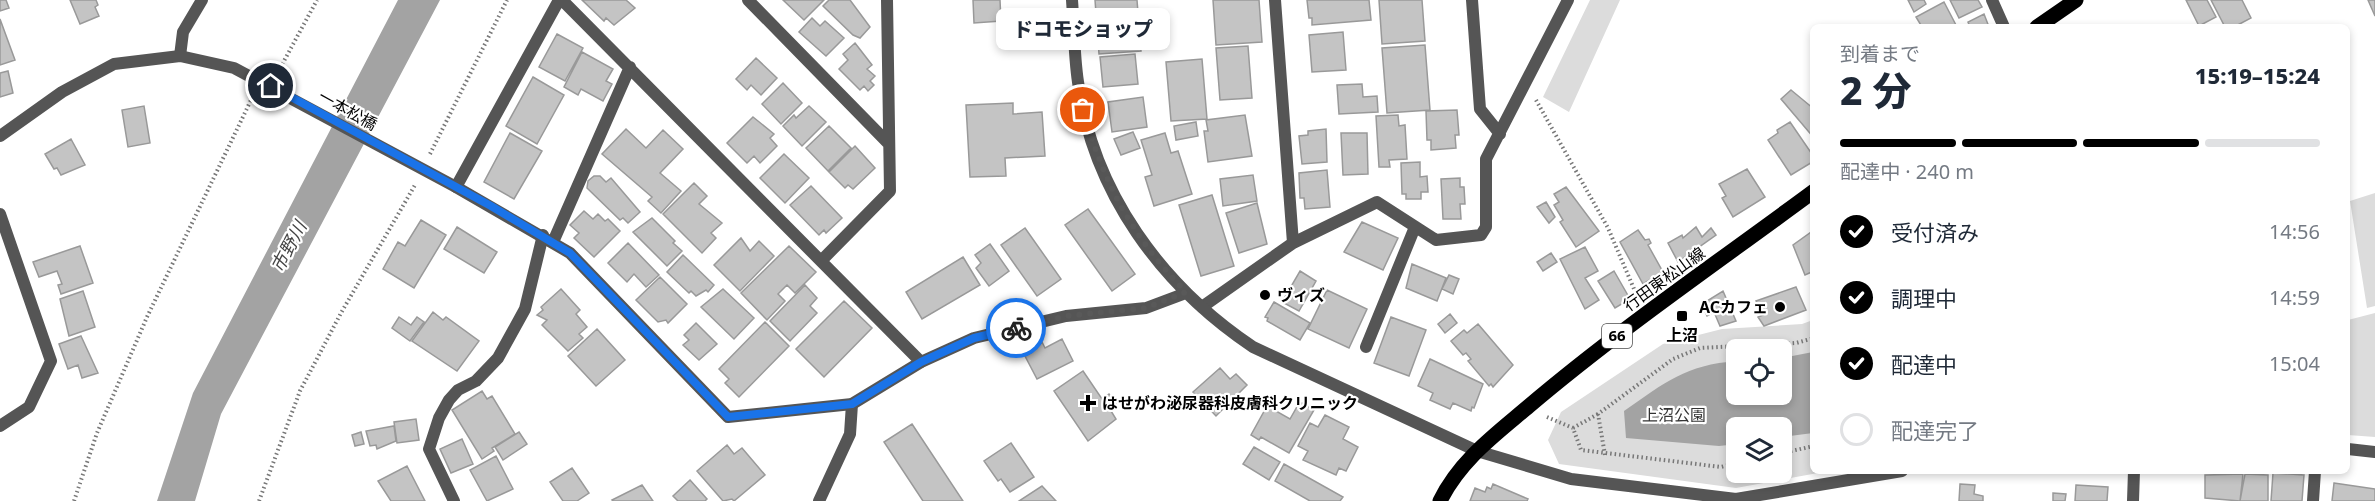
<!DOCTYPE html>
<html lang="ja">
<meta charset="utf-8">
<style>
:root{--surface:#fff;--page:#f2f2f3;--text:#1f2937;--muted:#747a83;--line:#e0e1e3;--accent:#000}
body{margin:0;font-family:"Noto Sans","Noto Sans JP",sans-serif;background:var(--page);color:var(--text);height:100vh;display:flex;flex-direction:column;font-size:22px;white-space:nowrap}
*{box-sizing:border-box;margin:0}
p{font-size:20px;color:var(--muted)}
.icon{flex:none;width:33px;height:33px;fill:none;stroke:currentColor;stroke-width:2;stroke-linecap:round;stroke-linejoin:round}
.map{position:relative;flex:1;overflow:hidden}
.side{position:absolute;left:1810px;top:24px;width:540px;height:450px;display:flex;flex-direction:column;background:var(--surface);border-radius:9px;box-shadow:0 3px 9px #0003}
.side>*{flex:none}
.tools{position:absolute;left:1726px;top:339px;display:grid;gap:12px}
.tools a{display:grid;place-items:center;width:66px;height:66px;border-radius:9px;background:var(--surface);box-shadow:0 3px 9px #0003;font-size:30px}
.pin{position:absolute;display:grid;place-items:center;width:51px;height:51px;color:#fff;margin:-26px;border:3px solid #fff;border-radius:50%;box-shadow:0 2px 6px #0007}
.courier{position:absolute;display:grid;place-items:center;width:60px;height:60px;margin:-30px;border:4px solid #1a73e8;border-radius:50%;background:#fff;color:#222;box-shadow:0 2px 8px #0007}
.bubble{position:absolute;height:42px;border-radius:9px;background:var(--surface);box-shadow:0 3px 9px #0003;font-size:20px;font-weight:800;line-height:42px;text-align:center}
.headline em{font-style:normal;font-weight:800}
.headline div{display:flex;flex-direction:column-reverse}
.headline{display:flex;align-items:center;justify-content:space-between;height:102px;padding:0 30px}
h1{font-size:39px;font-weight:800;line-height:45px}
.bar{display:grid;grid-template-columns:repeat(4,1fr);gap:9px 6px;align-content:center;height:72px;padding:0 30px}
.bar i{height:8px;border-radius:4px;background:var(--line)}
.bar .current{background:var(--accent)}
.bar p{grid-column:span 4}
ol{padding:0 30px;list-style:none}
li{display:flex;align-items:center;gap:18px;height:66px}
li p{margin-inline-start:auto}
li .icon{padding:6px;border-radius:50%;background:var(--accent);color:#fff;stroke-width:4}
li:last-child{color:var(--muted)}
li i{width:33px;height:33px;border:3px solid var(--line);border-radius:50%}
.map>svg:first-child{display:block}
.green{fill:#dcdcdc;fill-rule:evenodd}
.water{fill:#a3a3a3}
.building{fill:#c4c4c4;stroke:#999;stroke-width:1.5}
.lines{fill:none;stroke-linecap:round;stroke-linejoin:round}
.path{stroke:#777;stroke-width:4;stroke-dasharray:1.5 3;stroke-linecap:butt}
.minor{stroke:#555;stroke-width:12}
.tertiary{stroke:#555;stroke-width:12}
.primary{stroke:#000;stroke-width:15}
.done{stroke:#595959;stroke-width:6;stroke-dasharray:0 10.8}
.route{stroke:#1a73e8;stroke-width:8}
.poi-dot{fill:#000;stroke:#fff;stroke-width:2}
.labels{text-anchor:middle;stroke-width:4.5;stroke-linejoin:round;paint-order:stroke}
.shield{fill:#fff;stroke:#4c4c4c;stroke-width:1.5}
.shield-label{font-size:15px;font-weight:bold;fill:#000}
.street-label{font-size:16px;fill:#000;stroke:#fff}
.poi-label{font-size:16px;font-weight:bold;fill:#000;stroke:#fff;text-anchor:start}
.park-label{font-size:16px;fill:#333;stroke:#fff}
.water-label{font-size:18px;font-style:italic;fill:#444;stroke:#fff}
</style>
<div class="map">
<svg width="2375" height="501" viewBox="0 0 2375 501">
<rect width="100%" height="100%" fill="#fff"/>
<path class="green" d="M 1590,0 L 1620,0 L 1569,112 L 1543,97 Z
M 2375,193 L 2375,306 L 2367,308 L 2350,201 Z
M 2375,313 L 2375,437 L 2348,435 L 2348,320 Z
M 1813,320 L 1814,471 L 1829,471 L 1736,488 L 1559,464 L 1548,440 L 1561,412 L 1663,344 L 1722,329 L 1802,324 ZM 1737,350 L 1782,350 L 1782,394 L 1737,394 ZM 1737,428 L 1782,428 L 1782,472 L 1737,472 Z"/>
<path class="water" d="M 398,0 L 440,0 L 221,414 L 195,501 L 157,501 L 193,393 Z
M 1813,352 L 1813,433 L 1782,437 L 1782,428 L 1737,428 L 1737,444 L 1719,446 L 1626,438 L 1624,411 C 1666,382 1685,365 1737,361 L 1737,394 L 1782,394 L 1782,358 Z"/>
<path class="building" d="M 0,0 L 6,0 L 9,8 L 0,11 Z
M 70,0 L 96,0 L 98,5 L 95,7 L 99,16 L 80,24 Z
M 582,0 L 626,0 L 635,8 L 614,25 L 606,18 L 604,21 Z
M 783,0 L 824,0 L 804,20 Z
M 829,0 L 850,0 L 870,27 L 860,38 L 853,35 L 823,6 Z
M 973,0 L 1000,0 L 1001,21 L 974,23 Z
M 1095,0 L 1137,0 L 1141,51 L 1099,54 Z
M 1213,0 L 1259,0 L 1262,42 L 1216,45 Z
M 1307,0 L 1369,0 L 1371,20 L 1312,25 L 1312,18 L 1309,18 Z
M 1379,0 L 1422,0 L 1425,41 L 1382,44 Z
M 1908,0 L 1924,0 L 1926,4 L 1914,12 Z
M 1950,0 L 1978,0 L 1982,7 L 1959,18 Z
M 2186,0 L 2207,0 L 2216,17 L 2199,26 Z
M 2211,0 L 2242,0 L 2251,18 L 2234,27 L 2225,27 Z
M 2368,0 L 2375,0 L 2375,16 Z
M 1944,2 L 1957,27 L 1922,27 L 1916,17 Z
M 1984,14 L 1989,27 L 1970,27 L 1968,22 Z
M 812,18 L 820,26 L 825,21 L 844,38 L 826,56 L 799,32 Z
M 0,19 L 15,60 L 0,65 Z
M 1343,32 L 1346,70 L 1312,72 L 1309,35 Z
M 557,34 L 583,48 L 565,81 L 539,67 Z
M 855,43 L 872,65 L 867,69 L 875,76 L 870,81 L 874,85 L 868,91 L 864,86 L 860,90 L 839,69 L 848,60 L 843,54 Z
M 1425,45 L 1430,110 L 1387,113 L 1382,48 Z
M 1248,46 L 1252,98 L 1220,100 L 1216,48 Z
M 582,52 L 613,69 L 606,81 L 612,84 L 603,101 L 581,89 L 578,95 L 564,87 Z
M 1135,54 L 1138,84 L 1103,87 L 1100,57 Z
M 756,58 L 777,78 L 761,95 L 751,85 L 747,90 L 736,79 Z
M 1202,59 L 1207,119 L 1171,121 L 1166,62 Z
M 8,71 L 13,93 L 0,97 L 0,73 Z
M 533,77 L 564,95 L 537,144 L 506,126 Z
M 783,83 L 802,103 L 781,124 L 762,104 Z
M 1362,84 L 1363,97 L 1377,96 L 1378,112 L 1339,114 L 1337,85 Z
M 1791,90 L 1814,109 L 1814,138 L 1781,99 Z
M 1143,97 L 1147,127 L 1112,132 L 1108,102 Z
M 1013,103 L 1013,114 L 1042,112 L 1045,156 L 1005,158 L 1006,176 L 970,177 L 966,105 Z
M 144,106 L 150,143 L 128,147 L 122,110 Z
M 809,106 L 826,122 L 802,146 L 783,126 L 794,115 L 796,118 Z
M 1457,110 L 1459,135 L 1455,135 L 1456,148 L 1431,150 L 1431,140 L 1427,140 L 1426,111 Z
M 1245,115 L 1252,156 L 1208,162 L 1204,131 L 1208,131 L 1206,120 Z
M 1398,115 L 1399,126 L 1405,125 L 1407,159 L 1389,160 L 1390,167 L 1379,167 L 1376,116 Z
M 753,117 L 774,134 L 770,138 L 777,146 L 760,163 L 754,156 L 747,163 L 727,143 Z
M 1196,122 L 1198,136 L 1176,140 L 1174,126 Z
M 1790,122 L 1814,157 L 1814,161 L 1791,175 L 1768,140 L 1778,133 L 1777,130 Z
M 829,126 L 851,148 L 828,171 L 806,148 Z
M 626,129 L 646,148 L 663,130 L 683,149 L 660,173 L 681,191 L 661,213 L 648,201 L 652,197 L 602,154 Z
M 1326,129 L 1327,162 L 1302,164 L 1299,136 L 1308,135 L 1308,131 Z
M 1133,132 L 1140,148 L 1121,155 L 1114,139 Z
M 510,133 L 542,151 L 514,199 L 484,182 Z
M 1165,133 L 1171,153 L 1178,151 L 1192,194 L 1154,206 L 1145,177 L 1152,175 L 1141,140 Z
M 1341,133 L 1367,133 L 1368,174 L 1343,175 Z
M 71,139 L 85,165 L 61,175 L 57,168 L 54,169 L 45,154 Z
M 855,146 L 875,168 L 853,189 L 848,185 L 845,188 L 829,172 Z
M 784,154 L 809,178 L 785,203 L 760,178 Z
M 1420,162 L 1420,177 L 1427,176 L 1428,192 L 1421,192 L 1421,199 L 1406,199 L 1406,194 L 1402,194 L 1401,163 Z
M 1747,169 L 1765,197 L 1733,217 L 1722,198 L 1726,196 L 1719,184 Z
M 1327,170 L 1330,207 L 1305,209 L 1304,198 L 1300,198 L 1299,173 Z
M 1253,175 L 1257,201 L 1223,206 L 1220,179 Z
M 594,176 L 600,176 L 606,182 L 611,178 L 640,212 L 628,223 L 623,218 L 620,220 L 587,188 L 588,181 Z
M 1460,178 L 1460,187 L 1464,187 L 1465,204 L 1460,204 L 1461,219 L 1443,219 L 1441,179 Z
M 694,183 L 707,196 L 699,204 L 722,223 L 711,233 L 716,238 L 702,253 L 663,214 Z
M 811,186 L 842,218 L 826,233 L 824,230 L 819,235 L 790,205 Z
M 1566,187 L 1599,231 L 1576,247 L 1560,222 L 1563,220 L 1554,205 L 1559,202 L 1554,194 Z
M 1212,195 L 1234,266 L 1201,276 L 1179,205 Z
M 1546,202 L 1555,217 L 1549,223 L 1537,207 Z
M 1257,203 L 1267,244 L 1239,253 L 1226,213 Z
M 1088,209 L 1135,274 L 1112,291 L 1065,225 Z
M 584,211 L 593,219 L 598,214 L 605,221 L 608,219 L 620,231 L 594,257 L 574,238 L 579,233 L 570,225 Z
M 652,218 L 675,241 L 673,243 L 682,251 L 667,266 L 633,232 Z
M 421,220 L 446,235 L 414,288 L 383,269 L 398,242 L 405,246 Z
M 1362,222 L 1398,238 L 1383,270 L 1344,252 Z
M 457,227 L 497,252 L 484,273 L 444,249 Z
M 1696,227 L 1702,237 L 1711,228 L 1716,235 L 1678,262 L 1668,243 L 1682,235 L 1683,238 Z
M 1025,228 L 1061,279 L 1037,296 L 1001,245 Z
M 1638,230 L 1645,240 L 1649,239 L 1651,243 L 1648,245 L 1663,272 L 1643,284 L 1620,242 Z
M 1814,230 L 1814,271 L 1805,275 L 1793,245 Z
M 741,238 L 750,251 L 759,241 L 774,256 L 740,291 L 714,265 Z
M 628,243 L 659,275 L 646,287 L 634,274 L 627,282 L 608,263 Z
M 990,244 L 1009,271 L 989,286 L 976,268 L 981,263 L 975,255 Z
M 80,246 L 93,283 L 61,294 L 58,285 L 62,284 L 57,271 L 39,277 L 33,262 Z
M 789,246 L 816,272 L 795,293 L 787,285 L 778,294 L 785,301 L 767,320 L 741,293 Z
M 1585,247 L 1598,271 L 1585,278 L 1599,300 L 1585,309 L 1560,259 Z
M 1551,253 L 1557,262 L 1543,271 L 1537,262 Z
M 683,255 L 714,285 L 708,292 L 706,290 L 696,296 L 691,291 L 689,293 L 667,272 Z
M 963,257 L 980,285 L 922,319 L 906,292 Z
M 1412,264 L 1446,278 L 1437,301 L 1406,288 Z
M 1300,271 L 1316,281 L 1299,311 L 1282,302 Z
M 1614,271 L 1630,299 L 1615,308 L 1598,281 Z
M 1449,275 L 1459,279 L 1453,294 L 1442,289 Z
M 660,277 L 687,304 L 668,323 L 666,320 L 658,322 L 636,300 Z
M 805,285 L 817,298 L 810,306 L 817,313 L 790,341 L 770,321 Z
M 1796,287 L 1806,310 L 1764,326 L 1758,317 L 1763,315 L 1756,301 Z
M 561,289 L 580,310 L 576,314 L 587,327 L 579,334 L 583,338 L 568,351 L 542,325 L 547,320 L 537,315 L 543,310 L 541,307 Z
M 723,289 L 754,318 L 734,339 L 701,307 Z
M 1327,290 L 1367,309 L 1349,348 L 1308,329 Z
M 83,291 L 95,327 L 69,336 L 60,299 Z
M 1723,291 L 1736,321 L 1720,326 L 1714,312 L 1707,316 L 1702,304 Z
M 844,301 L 872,328 L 824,377 L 796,349 Z
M 1274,302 L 1310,323 L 1300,340 L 1267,321 L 1268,318 L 1265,317 Z
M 433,312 L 443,320 L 446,317 L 479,341 L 457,371 L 412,341 Z
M 1450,314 L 1457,323 L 1445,333 L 1438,324 Z
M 399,317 L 411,325 L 417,317 L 424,322 L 410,341 L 392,328 Z
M 1391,317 L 1426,330 L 1409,376 L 1374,363 Z
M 765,322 L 789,346 L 739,397 L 725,383 L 729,379 L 719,369 Z
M 696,323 L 717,344 L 699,360 L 683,345 L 689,340 L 684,335 Z
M 1478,324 L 1513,365 L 1493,387 L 1491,384 L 1489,386 L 1468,361 L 1471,359 L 1466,353 L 1463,355 L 1451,341 L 1464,330 L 1467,333 Z
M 597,329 L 625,360 L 596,386 L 568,356 Z
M 81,336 L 98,373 L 82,378 L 78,365 L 68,369 L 59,344 Z
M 1062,339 L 1073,361 L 1037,379 L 1025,356 L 1031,353 L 1028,348 L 1042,342 L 1045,348 Z
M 1430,359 L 1483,384 L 1474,408 L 1472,407 L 1471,411 L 1453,403 L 1450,409 L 1430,400 L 1433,393 L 1418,386 Z
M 1220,368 L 1230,379 L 1236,374 L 1247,385 L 1216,416 L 1193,392 Z
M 1083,371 L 1102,399 L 1109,394 L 1118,407 L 1111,411 L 1116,419 L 1088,441 L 1054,391 Z
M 482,391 L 487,399 L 492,396 L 515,434 L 492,448 L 494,451 L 482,459 L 452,410 Z
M 1302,403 L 1314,410 L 1289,453 L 1261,437 L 1259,440 L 1251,435 L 1267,406 L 1290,419 L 1298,405 L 1300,407 Z
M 1325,415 L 1349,427 L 1343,439 L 1358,447 L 1346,471 L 1339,468 L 1336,475 L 1303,460 L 1308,451 L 1298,446 L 1310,423 L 1318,427 Z
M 416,419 L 419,440 L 397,443 L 394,422 Z
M 912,424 L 963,501 L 923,501 L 884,442 Z
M 394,426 L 396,441 L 377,449 L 376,445 L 370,446 L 366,431 Z
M 361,432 L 364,444 L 355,446 L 352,435 Z
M 519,432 L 527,444 L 503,460 L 495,447 Z
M 462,439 L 473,464 L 451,473 L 440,449 Z
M 1011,443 L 1034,477 L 1010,492 L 1001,479 L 998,481 L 984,461 Z
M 727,445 L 734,454 L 742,448 L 765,475 L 734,501 L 732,499 L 723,501 L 697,471 Z
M 1254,447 L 1280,462 L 1269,480 L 1243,464 Z
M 496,456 L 513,489 L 487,501 L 470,470 Z
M 1284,464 L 1343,497 L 1340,501 L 1310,501 L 1275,481 Z
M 407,466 L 425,501 L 391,501 L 378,481 Z
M 572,468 L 589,493 L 577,501 L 563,501 L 550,482 Z
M 2273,473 L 2304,475 L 2302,501 L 2271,501 Z
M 2243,474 L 2240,501 L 2205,498 L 2205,475 Z
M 2245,474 L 2268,475 L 2268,501 L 2240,501 Z
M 690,480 L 707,499 L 705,501 L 678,501 L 673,496 Z
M 2334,483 L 2375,489 L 2375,501 L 2332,501 Z
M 1493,484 L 1528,499 L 1527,501 L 1470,501 L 1475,488 L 1485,492 L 1487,487 L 1491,489 Z
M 1960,484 L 1975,485 L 1974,494 L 1983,496 L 1983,501 L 1959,501 Z
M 642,485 L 653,501 L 613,501 L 612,500 Z
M 2076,485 L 2108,487 L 2107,501 L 2075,501 Z
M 1042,486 L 1056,501 L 1019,501 Z
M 2053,493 L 2066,494 L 2065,501 L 2053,501 Z"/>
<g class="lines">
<path class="path" d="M 278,72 L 317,0
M 1536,100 L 1608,228 L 1637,296
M 430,154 L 507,0
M 1547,417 L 1573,428 L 1581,450 L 1721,467 L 1737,463
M 1573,428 L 1598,414
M 1782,453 L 1814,446
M 1605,455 L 1598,414 L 1673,359 L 1700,348 L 1796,343 L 1814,338
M 74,501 L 97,433 L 147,317 L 252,98
M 259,501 L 300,391 L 341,313 L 415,185"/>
<path class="minor" d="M 562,0 L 921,362
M 748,0 L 889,144
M 1275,0 L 1293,243
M 1472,0 L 1480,109 L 1500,134
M 1992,0 L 2004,27
M 180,56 L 183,32 L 202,0
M 456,187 L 559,0
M 0,214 L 51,361 L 29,407 L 0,426
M 553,242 L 630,67
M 822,260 L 890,191 L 887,0
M 1202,307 L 1293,243 L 1377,202 L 1436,240 L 1481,235 L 1486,227 L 1486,159 L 1568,0
M 1366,347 L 1415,227
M 454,501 L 429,449 L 439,418 L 449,400 L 458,390 L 476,381 L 498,358 L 525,309 L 543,235
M 819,501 L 850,434 L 852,404
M 2133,501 L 2134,471
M 2313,501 L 2315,471"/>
<path class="tertiary" d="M 1072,0 C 1074,27 1074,55 1078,82 C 1093,193 1162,286 1253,347 L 1477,451 L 1571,479 L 1736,499 L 1902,471
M 0,136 L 62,92 L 114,64 L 180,56 L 234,68 L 456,187 L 570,253 L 728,417 L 852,404 L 921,362 L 974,338 L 1066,316 L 1146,308 L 1186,293
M 2348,449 L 2375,452"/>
<path class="primary" d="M 2037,27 L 2076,0
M 1440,501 C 1460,460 1496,434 1529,406 C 1620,329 1718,262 1814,191"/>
</g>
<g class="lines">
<path class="done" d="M 1016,328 L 1066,316 L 1146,308 L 1186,292 C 1132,237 1104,184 1083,110"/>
<path class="route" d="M 271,86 L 491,206 L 570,253 L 728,417 L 852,404 L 921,362 L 974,338 L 1016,328"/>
</g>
<g class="poi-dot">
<circle cx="1265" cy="295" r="6"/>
<circle cx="1780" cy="307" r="6"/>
<rect x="1676" y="310" width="12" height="12" rx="3"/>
<path d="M1085 394h6v6h6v6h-6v6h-6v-6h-6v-6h6z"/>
</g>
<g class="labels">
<rect class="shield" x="1602" y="324" width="30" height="24" rx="4.5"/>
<g class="shield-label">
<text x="1617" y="341">66</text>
</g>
<g class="street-label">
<text transform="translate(348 110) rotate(29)" y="6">一本松橋</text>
<text transform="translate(1664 279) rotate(-36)" y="6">行田東松山線</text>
</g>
<g class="poi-label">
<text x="1277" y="301">ヴィズ</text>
<text x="1768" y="313" text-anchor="end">ACカフェ</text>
<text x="1682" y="341" text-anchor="middle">上沼</text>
<text x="1102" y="409">はせがわ泌尿器科皮膚科クリニック</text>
</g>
<g class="park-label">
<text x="1674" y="421">上沼公園</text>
</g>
<g class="water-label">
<text transform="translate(289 247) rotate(-62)" y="6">市野川</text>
</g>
</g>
</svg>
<div class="tools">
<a><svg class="icon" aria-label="locate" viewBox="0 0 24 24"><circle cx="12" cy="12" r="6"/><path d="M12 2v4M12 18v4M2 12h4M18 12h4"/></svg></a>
<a><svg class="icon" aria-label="layers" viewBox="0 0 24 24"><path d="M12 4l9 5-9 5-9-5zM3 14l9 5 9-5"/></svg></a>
</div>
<div class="pin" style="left:1083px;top:110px;background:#ea580c"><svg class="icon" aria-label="bag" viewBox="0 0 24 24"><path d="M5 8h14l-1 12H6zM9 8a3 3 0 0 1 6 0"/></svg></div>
<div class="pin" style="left:271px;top:86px;background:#1f2937"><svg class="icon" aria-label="home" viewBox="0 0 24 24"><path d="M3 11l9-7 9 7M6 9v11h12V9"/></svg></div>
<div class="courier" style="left:1016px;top:328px"><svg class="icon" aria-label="bike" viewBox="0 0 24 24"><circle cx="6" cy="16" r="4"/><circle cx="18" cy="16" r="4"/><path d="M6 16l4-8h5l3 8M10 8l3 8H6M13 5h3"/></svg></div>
<div class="bubble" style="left:996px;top:8px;width:174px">ドコモショップ</div>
<section class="side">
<div class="headline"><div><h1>2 分</h1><p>到着まで</p></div><em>15:19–15:24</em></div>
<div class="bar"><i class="current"></i><i class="current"></i><i class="current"></i><i></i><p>配達中 · 240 m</p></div>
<ol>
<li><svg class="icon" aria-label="check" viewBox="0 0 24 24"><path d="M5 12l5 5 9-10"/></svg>受付済み<p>14:56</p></li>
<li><svg class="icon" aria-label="check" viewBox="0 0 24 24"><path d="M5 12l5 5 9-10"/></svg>調理中<p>14:59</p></li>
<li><svg class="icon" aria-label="check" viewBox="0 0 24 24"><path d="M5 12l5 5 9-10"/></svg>配達中<p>15:04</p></li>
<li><i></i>配達完了</li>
</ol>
</section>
</div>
